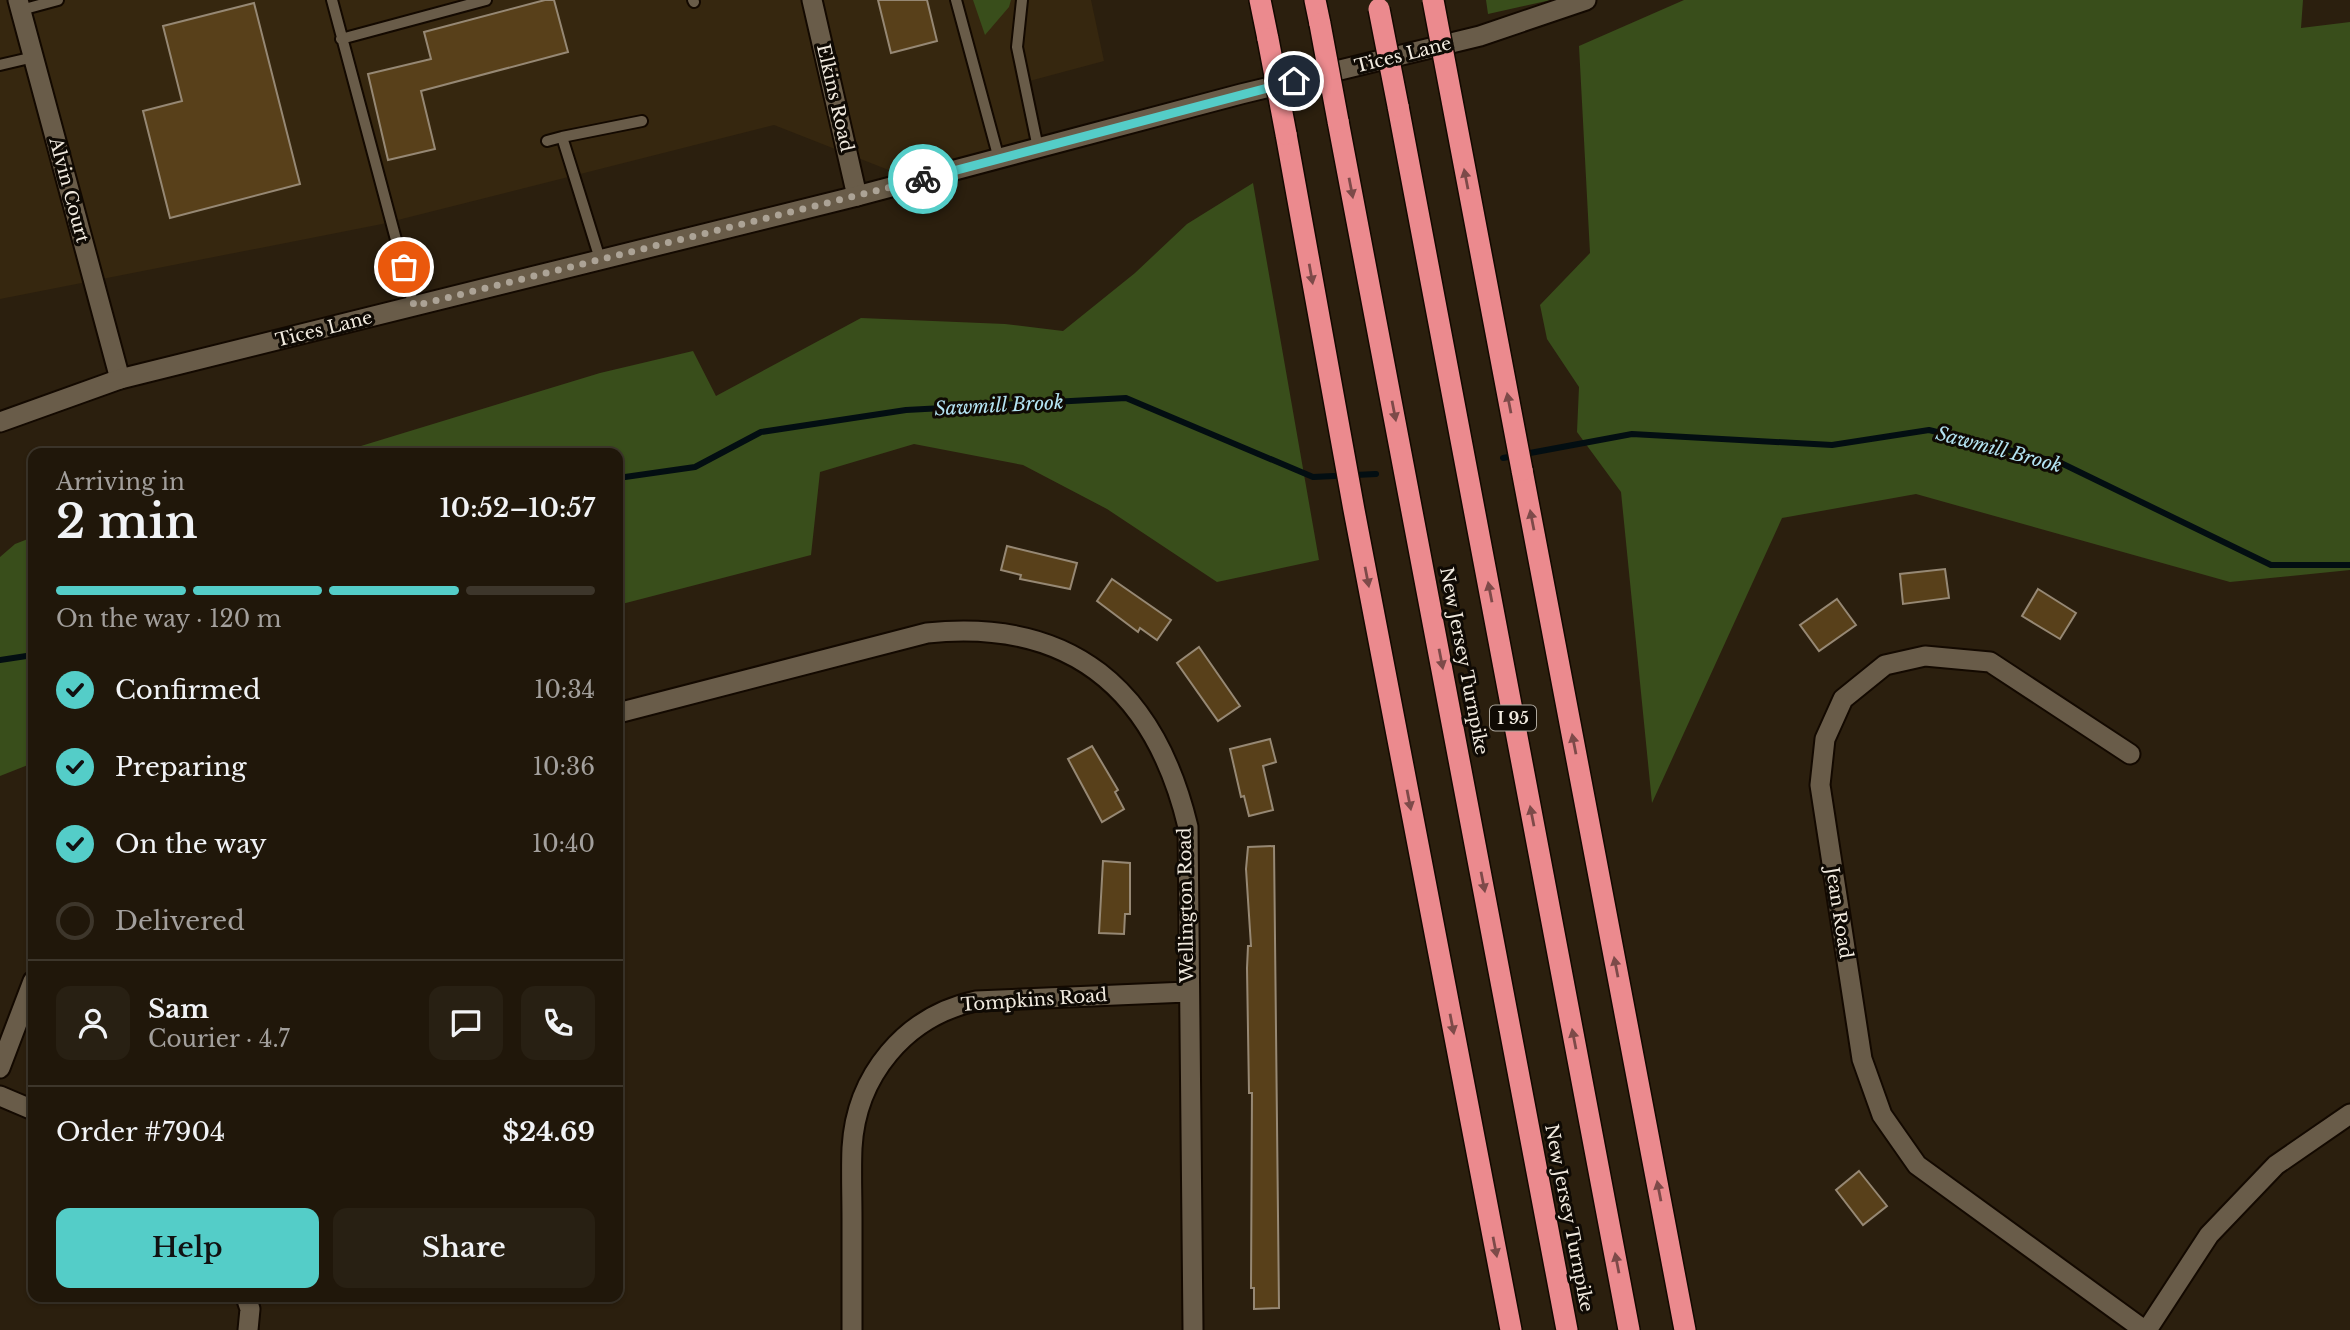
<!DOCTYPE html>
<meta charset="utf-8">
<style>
:root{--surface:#20170a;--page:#282013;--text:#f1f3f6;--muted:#a29f9c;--line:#3d362b;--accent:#54cdc8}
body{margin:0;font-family:"Libre Baskerville",serif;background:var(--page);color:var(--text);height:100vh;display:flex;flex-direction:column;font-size:26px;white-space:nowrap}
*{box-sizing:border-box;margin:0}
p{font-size:23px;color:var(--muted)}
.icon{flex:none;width:38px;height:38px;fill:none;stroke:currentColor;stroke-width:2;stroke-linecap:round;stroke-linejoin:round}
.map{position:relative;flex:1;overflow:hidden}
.side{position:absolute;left:28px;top:448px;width:595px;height:854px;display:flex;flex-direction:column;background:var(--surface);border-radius:14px;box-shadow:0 2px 5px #0004,0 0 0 2px var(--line)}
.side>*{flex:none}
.pin{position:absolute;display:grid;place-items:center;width:60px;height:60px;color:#fff;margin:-30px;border:4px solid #fff;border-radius:50%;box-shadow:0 2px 7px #0007}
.courier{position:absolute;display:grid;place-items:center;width:70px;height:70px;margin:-35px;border:5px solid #54cdc8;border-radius:50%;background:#fff;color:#222;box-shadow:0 2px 9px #0007}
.headline em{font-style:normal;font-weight:600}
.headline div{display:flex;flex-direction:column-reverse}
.headline{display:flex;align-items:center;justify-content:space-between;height:119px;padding:0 28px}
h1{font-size:46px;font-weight:600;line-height:52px}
.bar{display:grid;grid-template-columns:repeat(4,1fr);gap:10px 7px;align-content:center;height:84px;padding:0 28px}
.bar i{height:9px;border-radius:5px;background:var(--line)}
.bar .current{background:var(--accent)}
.bar p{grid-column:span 4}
.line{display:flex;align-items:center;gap:18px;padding:0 28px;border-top:2px solid var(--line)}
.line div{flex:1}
.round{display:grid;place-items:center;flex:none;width:74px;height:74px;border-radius:14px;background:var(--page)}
ol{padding:0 28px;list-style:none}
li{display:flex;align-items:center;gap:21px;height:77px}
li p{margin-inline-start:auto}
li .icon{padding:7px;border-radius:50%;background:var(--accent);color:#111;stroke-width:4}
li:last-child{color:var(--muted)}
li i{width:38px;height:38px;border:4px solid var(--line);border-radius:50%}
.primary-button{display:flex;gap:14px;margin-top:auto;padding:14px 28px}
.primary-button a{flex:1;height:80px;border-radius:14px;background:var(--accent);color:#111;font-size:28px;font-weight:600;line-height:80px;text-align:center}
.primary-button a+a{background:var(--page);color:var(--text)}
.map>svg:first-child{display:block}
.built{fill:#36270f}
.green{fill:#394e1b}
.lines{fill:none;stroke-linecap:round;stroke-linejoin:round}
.stream{stroke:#030e12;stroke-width:6}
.building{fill:#58401a;stroke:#968874;stroke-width:2}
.service-casing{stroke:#130900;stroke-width:14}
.minor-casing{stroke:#130900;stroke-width:23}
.tertiary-casing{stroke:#130900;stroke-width:23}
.motorway-casing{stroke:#130900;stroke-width:24}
.service{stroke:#695c49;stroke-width:10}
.minor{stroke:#695c49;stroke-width:19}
.tertiary{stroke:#695c49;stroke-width:19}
.motorway{stroke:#eb8a8e;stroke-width:21}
.motorway-bridge-casing{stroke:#130900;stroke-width:24;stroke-linecap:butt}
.motorway-bridge{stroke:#eb8a8e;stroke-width:21}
.oneway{fill:#7d4a49}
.done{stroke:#aca396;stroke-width:7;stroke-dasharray:0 12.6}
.route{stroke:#54cdc8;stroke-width:9}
.labels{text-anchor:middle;stroke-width:6;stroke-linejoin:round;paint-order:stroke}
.shield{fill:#0f0a04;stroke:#ada79d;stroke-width:2}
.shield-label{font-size:16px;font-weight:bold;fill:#f1eadf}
.street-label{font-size:18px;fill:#f1eadf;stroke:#0f0a04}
.water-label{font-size:19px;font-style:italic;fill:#b4e4f3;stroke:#0f0a04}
</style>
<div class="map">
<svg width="2350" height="1330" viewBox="0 0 2350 1330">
<rect width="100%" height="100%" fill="#2b1f0e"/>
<path class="built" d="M 0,0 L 1091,0 L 1104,61 L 1022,83 L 1033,147 L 909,178 L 774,125 L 382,224 L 0,299 Z"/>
<path class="green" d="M 973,0 L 1011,0 L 1009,7 L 985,35 Z
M 1486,0 L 1551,0 L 1488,14 Z
M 1684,0 L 2303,0 L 2301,28 L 2350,22 L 2350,570 L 2230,582 L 1916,494 L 1782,518 L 1652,803 L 1621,492 L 1577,432 L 1579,387 L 1547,339 L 1540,305 L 1590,253 L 1579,46 Z
M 1253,183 L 1319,560 L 1217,582 L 1107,509 L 1023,465 L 914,444 L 820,472 L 811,555 L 618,605 L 618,453 L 338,453 L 600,373 L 693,351 L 716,396 L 861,318 L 1005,324 L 1063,331 L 1135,273 L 1187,224 Z
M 33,537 L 33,763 L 0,776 L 0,557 L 15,544 Z"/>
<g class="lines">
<path class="stream" d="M 1503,458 L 1632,434 L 1832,445 L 1929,430 L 2061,463 L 2271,565 L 2350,565
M 618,478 L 695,467 L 761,432 L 906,410 L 1126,398 L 1313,477 L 1376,474
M 0,660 L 33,655"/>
</g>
<path class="building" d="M 545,0 L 554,0 L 568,52 L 421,91 L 435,149 L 388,160 L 368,74 L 431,59 L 424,32 Z
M 878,0 L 927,0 L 937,41 L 891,53 Z
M 254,3 L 300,184 L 170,218 L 143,111 L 182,101 L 163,26 Z
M 1007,546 L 1077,563 L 1070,589 L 1020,579 L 1021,575 L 1001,570 Z
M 1945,569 L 1949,598 L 1903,604 L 1900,574 Z
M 1112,579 L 1171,620 L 1157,640 L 1140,628 L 1138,632 L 1097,601 Z
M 2038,589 L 2076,613 L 2060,639 L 2022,616 Z
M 1837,599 L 1856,625 L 1819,651 L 1800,625 Z
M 1199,647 L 1240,706 L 1218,721 L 1177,663 Z
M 1270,739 L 1276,762 L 1263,766 L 1273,810 L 1249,816 L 1244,796 L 1241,797 L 1230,749 Z
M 1092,746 L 1118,790 L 1115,792 L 1124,809 L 1102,822 L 1068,759 Z
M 1274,846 L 1279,1308 L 1254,1309 L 1254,1288 L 1251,1288 L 1252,1093 L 1249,1093 L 1247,968 L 1248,946 L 1251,946 L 1246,869 L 1248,847 Z
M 1103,861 L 1130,863 L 1130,914 L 1125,914 L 1124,934 L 1099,933 Z
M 1859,1171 L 1887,1206 L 1863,1225 L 1836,1190 Z"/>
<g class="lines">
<defs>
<path id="service" d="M 332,0 L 414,307
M 693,0 L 694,2
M 956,0 L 999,159
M 1022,0 L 1017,47 L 1038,148
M 21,10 L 58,0
M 341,39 L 486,0
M 0,65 L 34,57
M 547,141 L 562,137
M 600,259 L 562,137 L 642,121"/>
<path id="minor" d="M 18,0 L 120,379
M 812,0 L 857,196
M 618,713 L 927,633 C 1071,618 1155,689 1188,827 L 1193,1330
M 2130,754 L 1990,662 L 1925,656 L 1885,665 L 1843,699 L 1825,739 L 1820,785 L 1862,1059 L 1882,1115 L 1917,1165 L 2144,1330
M 0,1068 L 33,981
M 0,1096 L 33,1110
M 246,1297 L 250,1309 L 248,1330
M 852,1330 C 852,1293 852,1255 852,1218 C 852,1195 851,1171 852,1148 C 856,1076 905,1016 976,1001 L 1187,992
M 2147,1330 L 2209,1235 L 2276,1165 L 2350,1114"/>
<path id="tertiary" d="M 0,422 L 120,379 L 857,196 L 1241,94 L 1480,36 L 1586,0"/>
<path id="motorway" d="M 1260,0 L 1268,39
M 1315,0 L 1320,24
M 1398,106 L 1629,1330
M 1338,121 L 1567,1330
M 1286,134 L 1354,510 L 1511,1330
M 1522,470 L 1685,1330"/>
</defs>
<use href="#service" class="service-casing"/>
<use href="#minor" class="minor-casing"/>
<use href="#tertiary" class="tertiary-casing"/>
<use href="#motorway" class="motorway-casing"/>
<use href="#service" class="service"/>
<use href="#minor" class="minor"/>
<use href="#tertiary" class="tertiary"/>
<use href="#motorway" class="motorway"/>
<defs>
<path id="motorway-bridge" d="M 1433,0 L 1522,470
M 1379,9 L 1398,106
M 1320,24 L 1338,121
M 1268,39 L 1286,134"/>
</defs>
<use href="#motorway-bridge" class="motorway-bridge-casing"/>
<use href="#motorway-bridge" class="motorway-bridge"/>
</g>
<defs><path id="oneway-solid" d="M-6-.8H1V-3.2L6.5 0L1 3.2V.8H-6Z" transform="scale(1.75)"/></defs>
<g class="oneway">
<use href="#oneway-solid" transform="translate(1466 179) rotate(-101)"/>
<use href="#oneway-solid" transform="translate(1351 188) rotate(79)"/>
<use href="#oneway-solid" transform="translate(1311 274) rotate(80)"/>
<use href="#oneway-solid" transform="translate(1509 403) rotate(-101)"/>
<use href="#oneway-solid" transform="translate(1394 411) rotate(79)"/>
<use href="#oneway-solid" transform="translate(1532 520) rotate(-101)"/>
<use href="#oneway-solid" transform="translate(1367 577) rotate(79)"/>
<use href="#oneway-solid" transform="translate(1490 592) rotate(-101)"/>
<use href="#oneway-solid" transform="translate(1441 659) rotate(79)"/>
<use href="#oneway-solid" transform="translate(1574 744) rotate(-101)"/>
<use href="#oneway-solid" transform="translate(1409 800) rotate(79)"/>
<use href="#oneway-solid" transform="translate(1532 816) rotate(-101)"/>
<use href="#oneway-solid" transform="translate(1483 882) rotate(79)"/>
<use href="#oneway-solid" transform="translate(1616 967) rotate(-101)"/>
<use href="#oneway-solid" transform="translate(1452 1024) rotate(79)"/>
<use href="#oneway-solid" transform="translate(1574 1039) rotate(-101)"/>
<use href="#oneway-solid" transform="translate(1659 1191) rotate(-101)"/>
<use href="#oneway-solid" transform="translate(1495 1247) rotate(79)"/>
<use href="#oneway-solid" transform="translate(1617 1263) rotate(-101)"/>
</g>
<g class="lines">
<path class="done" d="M 404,267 L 414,306 L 923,179"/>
<path class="route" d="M 923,179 L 1294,81"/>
</g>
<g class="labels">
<rect class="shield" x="1490" y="705.5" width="46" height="25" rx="5"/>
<g class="shield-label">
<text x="1513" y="724">I 95</text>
</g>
<g class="street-label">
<text transform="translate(1403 55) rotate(-14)" y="6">Tices Lane</text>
<text transform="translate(835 98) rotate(77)" y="6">Elkins Road</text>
<text transform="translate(69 190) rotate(75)" y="6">Alvin Court</text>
<text transform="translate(324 329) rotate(-14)" y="6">Tices Lane</text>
<text transform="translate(1464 661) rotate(79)" y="6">New Jersey Turnpike</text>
<text transform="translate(1186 905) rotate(-91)" y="6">Wellington Road</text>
<text transform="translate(1839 913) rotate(81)" y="6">Jean Road</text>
<text transform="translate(1034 1000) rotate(-4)" y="6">Tompkins Road</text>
<text transform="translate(1569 1218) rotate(79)" y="6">New Jersey Turnpike</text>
</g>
<g class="water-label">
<text transform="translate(999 405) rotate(-3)" y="7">Sawmill Brook</text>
<text transform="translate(1999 449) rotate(15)" y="7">Sawmill Brook</text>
</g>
</g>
</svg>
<div class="pin" style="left:404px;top:267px;background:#ea580c"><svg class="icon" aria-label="bag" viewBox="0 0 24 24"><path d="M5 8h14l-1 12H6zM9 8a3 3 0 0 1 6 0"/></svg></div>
<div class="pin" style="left:1294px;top:81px;background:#1f2937"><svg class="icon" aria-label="home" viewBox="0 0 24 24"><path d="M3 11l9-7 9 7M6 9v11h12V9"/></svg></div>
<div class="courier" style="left:923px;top:179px"><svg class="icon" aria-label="bike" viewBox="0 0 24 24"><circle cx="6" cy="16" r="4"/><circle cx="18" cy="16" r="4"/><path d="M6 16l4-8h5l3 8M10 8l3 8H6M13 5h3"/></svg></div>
<section class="side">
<div class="headline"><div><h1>2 min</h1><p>Arriving in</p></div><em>10:52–10:57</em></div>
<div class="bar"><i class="current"></i><i class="current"></i><i class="current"></i><i></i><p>On the way · 120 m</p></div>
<ol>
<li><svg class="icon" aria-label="check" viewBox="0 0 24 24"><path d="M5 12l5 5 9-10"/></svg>Confirmed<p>10:34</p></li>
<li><svg class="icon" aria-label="check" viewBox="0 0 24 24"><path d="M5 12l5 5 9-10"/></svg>Preparing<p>10:36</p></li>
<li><svg class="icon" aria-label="check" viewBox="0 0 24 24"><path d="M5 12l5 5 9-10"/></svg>On the way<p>10:40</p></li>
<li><i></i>Delivered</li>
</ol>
<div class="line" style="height:126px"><a class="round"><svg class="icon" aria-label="person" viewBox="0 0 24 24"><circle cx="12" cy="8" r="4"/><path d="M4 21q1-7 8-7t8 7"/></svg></a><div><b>Sam</b><p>Courier · 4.7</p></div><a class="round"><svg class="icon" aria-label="chat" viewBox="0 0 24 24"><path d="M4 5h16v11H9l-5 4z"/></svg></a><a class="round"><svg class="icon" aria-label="phone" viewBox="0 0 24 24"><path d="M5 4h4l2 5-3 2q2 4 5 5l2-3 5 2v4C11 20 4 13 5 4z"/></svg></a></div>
<div class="line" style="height:91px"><div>Order #7904</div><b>$24.69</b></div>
<div class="primary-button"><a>Help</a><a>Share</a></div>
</section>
</div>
